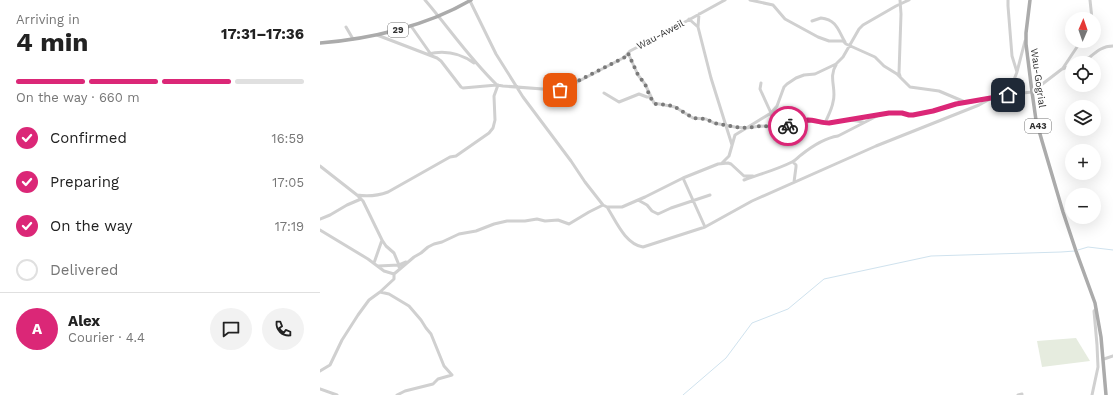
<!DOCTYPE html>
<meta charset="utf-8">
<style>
:root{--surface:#fff;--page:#f2f2f2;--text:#222;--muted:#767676;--line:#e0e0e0;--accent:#db2777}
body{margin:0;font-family:"Work Sans",sans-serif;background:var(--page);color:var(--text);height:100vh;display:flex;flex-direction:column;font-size:15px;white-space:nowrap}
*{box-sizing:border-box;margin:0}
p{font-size:13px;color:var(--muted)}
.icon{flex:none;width:22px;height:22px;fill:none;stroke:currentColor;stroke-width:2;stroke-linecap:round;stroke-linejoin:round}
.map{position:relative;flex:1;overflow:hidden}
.sheet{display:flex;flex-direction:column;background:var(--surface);width:320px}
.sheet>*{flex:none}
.needle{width:26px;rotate:2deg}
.fabs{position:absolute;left:745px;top:12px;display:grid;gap:8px}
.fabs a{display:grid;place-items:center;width:36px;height:36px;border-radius:50%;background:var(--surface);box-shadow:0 4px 16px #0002;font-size:20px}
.pin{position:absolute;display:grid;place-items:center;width:34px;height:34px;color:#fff;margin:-17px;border-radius:8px;box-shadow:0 2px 6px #0006}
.courier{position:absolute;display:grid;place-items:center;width:40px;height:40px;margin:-20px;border:3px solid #db2777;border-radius:50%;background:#fff;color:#222;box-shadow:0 1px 5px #0007}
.overview em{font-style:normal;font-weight:700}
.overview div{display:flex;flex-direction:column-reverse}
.overview{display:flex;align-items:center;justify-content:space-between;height:68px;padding:0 16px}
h1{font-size:26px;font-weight:700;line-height:30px}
.bar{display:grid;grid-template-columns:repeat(4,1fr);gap:6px 4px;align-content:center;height:48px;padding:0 16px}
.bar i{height:5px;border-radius:3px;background:var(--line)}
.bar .selected{background:var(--accent)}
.bar p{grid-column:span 4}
.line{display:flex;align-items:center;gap:10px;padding:0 16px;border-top:1px solid var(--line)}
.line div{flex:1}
.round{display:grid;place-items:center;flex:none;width:42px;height:42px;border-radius:21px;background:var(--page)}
ol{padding:0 16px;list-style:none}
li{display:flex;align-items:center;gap:12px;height:44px}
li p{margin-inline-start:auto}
li .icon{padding:4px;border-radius:50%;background:var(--accent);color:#fff;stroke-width:4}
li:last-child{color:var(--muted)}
li i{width:22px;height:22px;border:2px solid var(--line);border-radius:50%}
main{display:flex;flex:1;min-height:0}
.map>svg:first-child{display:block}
.green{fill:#e6ecdf}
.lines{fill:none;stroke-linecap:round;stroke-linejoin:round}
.stream{stroke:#cfe2ee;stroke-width:1}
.minor{stroke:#d0d0d0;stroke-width:3}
.major{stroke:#ababab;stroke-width:3.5}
.done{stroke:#7a7a7a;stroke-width:4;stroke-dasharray:0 7.2}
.route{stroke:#db2777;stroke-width:5}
.labels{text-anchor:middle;stroke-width:4;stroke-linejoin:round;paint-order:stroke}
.shield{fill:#fff;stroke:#707070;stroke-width:1}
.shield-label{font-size:9px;font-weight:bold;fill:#333}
.street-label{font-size:10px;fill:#333;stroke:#fff}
</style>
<main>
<section class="sheet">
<div class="overview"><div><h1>4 min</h1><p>Arriving in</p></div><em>17:31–17:36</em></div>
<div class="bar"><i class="selected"></i><i class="selected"></i><i class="selected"></i><i></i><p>On the way · 660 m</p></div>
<ol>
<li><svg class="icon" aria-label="check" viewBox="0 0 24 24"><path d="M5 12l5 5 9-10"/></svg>Confirmed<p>16:59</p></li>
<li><svg class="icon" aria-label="check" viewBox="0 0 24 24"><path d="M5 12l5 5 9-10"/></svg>Preparing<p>17:05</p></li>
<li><svg class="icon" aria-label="check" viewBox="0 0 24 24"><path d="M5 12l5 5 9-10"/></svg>On the way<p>17:19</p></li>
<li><i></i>Delivered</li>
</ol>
<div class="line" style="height:72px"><b class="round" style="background:var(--accent);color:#fff">A</b><div><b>Alex</b><p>Courier · 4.4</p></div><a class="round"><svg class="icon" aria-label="chat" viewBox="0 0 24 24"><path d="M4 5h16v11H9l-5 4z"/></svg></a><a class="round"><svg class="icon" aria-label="phone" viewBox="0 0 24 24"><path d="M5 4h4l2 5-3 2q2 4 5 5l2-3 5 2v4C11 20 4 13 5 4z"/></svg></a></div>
</section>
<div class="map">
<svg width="793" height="395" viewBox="0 0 793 395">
<rect width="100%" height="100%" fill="#fff"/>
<path class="green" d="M 756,338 L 770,361 L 722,367 L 717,341 Z"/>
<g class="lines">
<path class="stream" d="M 758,250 L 768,247 L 793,250
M 363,395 L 406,358 L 432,323 L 468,309 L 504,279 L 611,256 L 741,252 L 755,251"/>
<path class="minor" d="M 105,0 C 129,28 150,59 177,85 L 183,86 L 236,90 L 242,90 L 305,57 L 310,51 L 354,28 L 405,0
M 430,0 L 453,5 L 465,19 L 498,37 L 509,41 L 523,41 L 526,44 L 555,57 L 564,66 L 577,74 L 590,87 L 619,91 L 645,102
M 580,0 L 581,14 L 579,73 L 580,76
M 688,0 L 688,6 L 692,56 L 697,72 L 688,95
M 770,0 L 772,19
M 150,1 L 176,54 L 203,97 L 251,161 L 265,182 L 283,205 L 287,207 C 296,221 305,244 323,247 L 385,227 L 432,201 L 556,146 L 659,105 L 672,98 L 703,93 L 712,92 L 742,69 L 752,66
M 379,14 L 378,27 L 391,78 L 412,145
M 369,19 L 378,27
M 492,21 L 501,18 C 517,20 518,30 525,42
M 91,26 L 110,53
M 26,27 L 33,39
M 57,35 L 117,58 L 121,61 L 141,87 L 143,88 L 177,85
M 308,53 L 318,75 L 325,84 L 334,103 L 355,107 L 373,118 L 386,119 L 394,123 L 415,127 L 426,128 L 441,126 L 458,127 L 462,125 L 471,126 L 488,120 L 503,123 L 509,123 L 569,113 L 582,113 L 589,115 L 593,115 L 613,111 L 636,104 L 651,102 L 662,99 L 671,98
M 108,54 C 125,50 140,53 154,63
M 758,63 C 762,61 766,59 770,57 C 777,51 783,46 793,46
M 743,68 L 761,41
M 697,72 L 705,41
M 441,83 L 440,89 L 451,113 L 453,126
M 284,93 L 299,102 L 319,94 L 327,97 L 330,97
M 531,120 L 543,122
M 505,123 C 508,116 512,109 513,102 C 517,90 508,77 516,65
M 473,162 L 476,165 L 476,167 L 474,182
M 402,163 L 409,156 L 415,135 L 451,113 L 457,106 L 464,87 L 467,84 L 476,78 L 484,75 L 495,74 L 516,64 L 523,57 L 539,29 L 543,25 L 576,6 L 589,0
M 0,166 L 37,195 L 43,201 L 62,240 L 66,246 L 74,253 L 79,265 L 86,262
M 363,178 L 385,227
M 424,180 C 440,174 456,170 472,162 C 476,160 478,157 481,155 C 491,147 505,138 518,136 L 557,116
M 37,195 C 49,197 57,196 68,192 L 130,157 L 136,156 L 169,133 L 173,128 L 175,120 L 174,96 L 178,85
M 318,200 L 327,205 L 332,211 L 338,214 L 351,208 L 390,195
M 287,207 L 302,207 L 325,197 L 363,178 L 398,164 L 408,163 L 411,164 L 424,176 L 433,176
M 0,219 L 10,215 L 27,205 L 41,199
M 0,230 L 48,259 L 64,271 L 74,274
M 54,263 L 62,240
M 58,266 L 79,265 L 79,267
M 60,292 L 74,279 L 74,274 L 94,257 L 101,253 L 108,247 L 114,244 L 122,242 L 139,234 L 156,231 L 174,224 L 187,221 L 205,221 L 217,219 L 225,221 L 238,220 L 249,224 L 269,212 L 283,205
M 784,359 L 793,356
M 0,371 L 10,365 L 22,340 L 38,315 L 49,300 L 60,292 L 69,294 L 89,306 L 101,320 L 106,328 L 111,334 L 124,366 L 132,375 L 118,379 L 113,384 L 85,391 L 77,395
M 0,389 L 17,395
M 698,395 L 702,394
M 772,395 L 778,367 L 777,345 L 774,311 L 776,309"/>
<path class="major" d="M 710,0 L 706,33 L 706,44 L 712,92 L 716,120 L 722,141 L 743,212 L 756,251 L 775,303 L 781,337 L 786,395
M 0,43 C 50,39 107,26 151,0"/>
</g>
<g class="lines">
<path class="done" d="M 240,90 L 305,57 L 308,53 L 318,75 L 325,84 L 330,97 L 335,104 L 348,105 L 355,107 L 373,118 L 386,119 L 394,123 L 415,127 L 426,128 L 441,126 L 458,127 L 468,126"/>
<path class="route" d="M 468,126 C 475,125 481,121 488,120 C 494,120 502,123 509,123 L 569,113 L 582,113 L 589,115 L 593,115 L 613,111 L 636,104 L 688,95"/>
</g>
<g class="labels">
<g class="shield">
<rect x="68" y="23" width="20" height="14" rx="3"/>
<rect x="705" y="119" width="26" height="14" rx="3"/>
</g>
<g class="shield-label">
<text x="78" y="33">29</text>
<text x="718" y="129">A43</text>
</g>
<g class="street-label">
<text transform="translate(340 34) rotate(-28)" y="4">Wau-Aweil</text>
<text transform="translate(719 78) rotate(82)" y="4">Wau-Gogrial</text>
</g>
</g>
</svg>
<div class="fabs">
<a><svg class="needle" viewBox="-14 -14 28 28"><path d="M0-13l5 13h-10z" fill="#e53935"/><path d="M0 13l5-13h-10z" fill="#767676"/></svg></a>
<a><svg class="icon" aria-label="locate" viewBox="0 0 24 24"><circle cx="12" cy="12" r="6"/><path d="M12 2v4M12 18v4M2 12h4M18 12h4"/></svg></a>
<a><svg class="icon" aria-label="layers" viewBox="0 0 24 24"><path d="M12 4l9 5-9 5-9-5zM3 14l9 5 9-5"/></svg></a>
<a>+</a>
<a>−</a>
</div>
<div class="pin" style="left:240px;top:90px;background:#ea580c"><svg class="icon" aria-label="bag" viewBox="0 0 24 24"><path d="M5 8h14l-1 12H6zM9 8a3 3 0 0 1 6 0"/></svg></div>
<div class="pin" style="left:688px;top:95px;background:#1f2937"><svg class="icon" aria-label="home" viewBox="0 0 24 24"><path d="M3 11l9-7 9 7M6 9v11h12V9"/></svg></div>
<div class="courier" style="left:468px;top:126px"><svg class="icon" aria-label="bike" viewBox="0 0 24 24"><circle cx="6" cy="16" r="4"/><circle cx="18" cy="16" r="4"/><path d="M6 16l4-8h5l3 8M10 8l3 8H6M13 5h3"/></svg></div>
</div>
</main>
